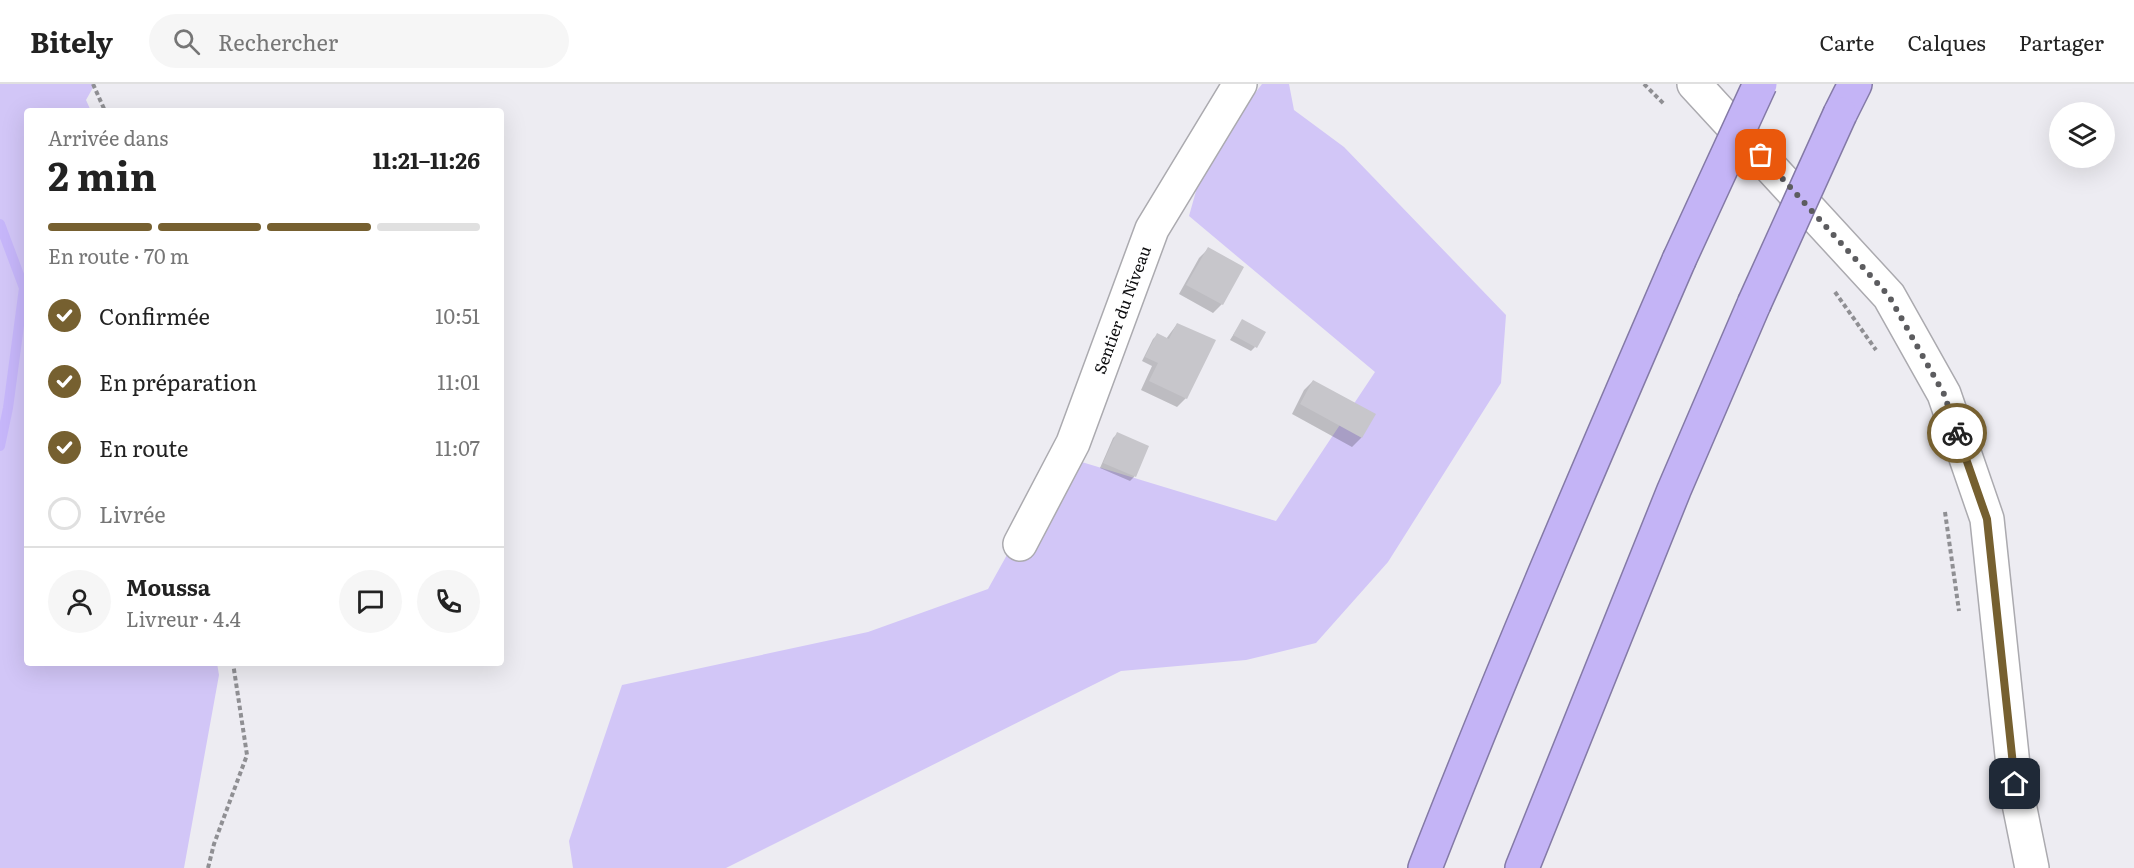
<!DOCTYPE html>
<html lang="fr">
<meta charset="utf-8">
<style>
:root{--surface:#fff;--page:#f6f6f6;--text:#222;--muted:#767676;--line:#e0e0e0;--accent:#766030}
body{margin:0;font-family:Literata,serif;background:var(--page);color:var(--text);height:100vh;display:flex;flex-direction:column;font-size:22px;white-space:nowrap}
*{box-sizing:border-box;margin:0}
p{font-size:20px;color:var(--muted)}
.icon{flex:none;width:33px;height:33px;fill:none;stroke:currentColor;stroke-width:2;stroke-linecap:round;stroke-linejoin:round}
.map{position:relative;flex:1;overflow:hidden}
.sheet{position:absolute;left:24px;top:24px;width:480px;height:558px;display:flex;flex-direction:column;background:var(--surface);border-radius:6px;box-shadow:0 6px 24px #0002}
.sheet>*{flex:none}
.controls{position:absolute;left:2049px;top:18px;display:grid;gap:12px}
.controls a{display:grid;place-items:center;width:66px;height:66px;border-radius:50%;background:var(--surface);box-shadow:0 6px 24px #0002;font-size:30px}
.pin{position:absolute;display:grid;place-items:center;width:51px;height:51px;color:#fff;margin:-26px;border-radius:12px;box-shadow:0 3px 9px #0006}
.courier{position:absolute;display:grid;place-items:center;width:60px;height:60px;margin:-30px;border:4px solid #766030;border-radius:50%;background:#fff;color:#222;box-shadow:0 2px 8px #0007}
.headline em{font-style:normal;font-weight:700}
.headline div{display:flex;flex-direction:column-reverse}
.headline{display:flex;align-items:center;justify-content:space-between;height:102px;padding:0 24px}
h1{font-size:39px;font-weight:700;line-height:45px}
.bar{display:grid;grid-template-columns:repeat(4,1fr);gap:9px 6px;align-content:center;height:72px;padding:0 24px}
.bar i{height:8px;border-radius:4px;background:var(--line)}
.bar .active{background:var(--accent)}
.bar p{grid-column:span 4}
.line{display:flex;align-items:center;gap:15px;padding:0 24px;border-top:2px solid var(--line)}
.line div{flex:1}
.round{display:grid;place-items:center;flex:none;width:63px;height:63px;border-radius:32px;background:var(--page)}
ol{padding:0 24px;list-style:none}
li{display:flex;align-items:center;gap:18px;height:66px}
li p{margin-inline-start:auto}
li .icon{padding:6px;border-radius:50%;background:var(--accent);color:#fff;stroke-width:4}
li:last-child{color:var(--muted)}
li i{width:33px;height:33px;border:3px solid var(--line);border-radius:50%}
header{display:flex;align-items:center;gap:36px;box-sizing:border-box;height:84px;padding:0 30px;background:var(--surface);border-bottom:2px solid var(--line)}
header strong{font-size:28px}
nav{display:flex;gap:33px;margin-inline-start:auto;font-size:21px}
.search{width:420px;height:54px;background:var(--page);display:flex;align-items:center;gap:15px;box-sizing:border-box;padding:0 21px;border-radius:33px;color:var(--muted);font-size:22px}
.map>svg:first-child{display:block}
.green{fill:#d2c6f7}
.shadow{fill:#0003}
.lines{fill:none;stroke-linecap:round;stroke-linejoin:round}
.stream{stroke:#c6b6fa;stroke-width:10}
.building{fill:#c7c6cb}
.minor-casing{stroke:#abaaaf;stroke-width:36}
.highway-casing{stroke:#847aa6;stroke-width:36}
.path{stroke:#8f8f93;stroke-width:4;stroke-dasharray:4.5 3;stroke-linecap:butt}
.minor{stroke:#fff;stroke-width:33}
.highway{stroke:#c4b4f6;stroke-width:33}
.highway-bridge-casing{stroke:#847aa6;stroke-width:36;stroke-linecap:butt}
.highway-bridge{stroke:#c4b4f6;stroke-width:33}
.done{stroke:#5c5c5f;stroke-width:6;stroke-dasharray:0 10.8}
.route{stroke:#766030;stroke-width:8}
.labels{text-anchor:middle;stroke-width:4.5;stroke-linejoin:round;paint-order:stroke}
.street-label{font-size:16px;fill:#0e0e10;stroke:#edecf2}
</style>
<header>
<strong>Bitely</strong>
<div class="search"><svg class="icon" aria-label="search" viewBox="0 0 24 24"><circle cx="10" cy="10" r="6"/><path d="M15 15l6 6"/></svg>Rechercher</div>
<nav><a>Carte</a><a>Calques</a><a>Partager</a></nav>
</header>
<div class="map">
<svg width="2134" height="784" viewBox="0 0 2134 784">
<rect width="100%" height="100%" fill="#edecf2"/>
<path class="green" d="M 0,0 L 95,0 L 86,16 L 91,27 L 27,27 L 27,579 L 217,579 L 219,591 L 184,784 L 0,784 Z
M 1262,0 L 1289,0 L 1294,26 L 1344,63 L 1506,231 L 1501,299 L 1388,478 L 1316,559 L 1246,576 L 1121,587 L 726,784 L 573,784 L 569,757 L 622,601 L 868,548 L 988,505 L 1062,372 L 1276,437 L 1375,288 L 1189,132 L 1205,75 Z"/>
<path class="shadow" d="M 1208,165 L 1242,184 L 1222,220 L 1213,229 L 1179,210 L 1199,174 Z
M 1242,237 L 1255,263 L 1251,267 L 1230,256 Z
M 1177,240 L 1186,314 L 1177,323 L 1141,306 L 1152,282 L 1142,277 L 1153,255 L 1157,251 L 1166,255 Z
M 1313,297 L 1374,330 L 1361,354 L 1352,363 L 1292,330 L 1304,306 Z
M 1117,350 L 1147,362 L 1134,393 L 1130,397 L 1100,384 L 1113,354 Z"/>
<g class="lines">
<path class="stream" d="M 0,140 L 24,204 L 8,324 L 0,362"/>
</g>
<path class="building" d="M 1208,163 L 1244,183 L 1223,221 L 1186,201 Z
M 1242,235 L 1266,248 L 1257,264 L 1233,251 Z
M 1177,239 L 1216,256 L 1187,315 L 1149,297 L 1158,279 L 1145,273 L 1157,249 L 1169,255 Z
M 1313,296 L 1376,330 L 1362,354 L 1300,320 Z
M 1117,348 L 1149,362 L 1136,393 L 1103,379 Z"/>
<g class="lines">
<defs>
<g id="minor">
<path d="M 1694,0 L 1889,212 L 1944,310 L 1987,435 L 2015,700 L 2032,784"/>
<path id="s1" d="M 1020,460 L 1073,359 L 1152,145 L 1240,0"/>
</g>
<path id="highway" d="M 1840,30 L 1855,0
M 1425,784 C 1505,579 1592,377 1679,176
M 1522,784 L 1674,406 L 1754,220"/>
</defs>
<use href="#minor" class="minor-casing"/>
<use href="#highway" class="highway-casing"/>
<path class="path" d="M 93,0 L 105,27
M 1644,0 L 1665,21
M 1835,208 L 1876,266
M 1945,428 L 1959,527
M 208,784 L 214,760 L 247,671 L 233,579"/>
<use href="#minor" class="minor"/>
<use href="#highway" class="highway"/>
<defs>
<path id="highway-bridge" d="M 1679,176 L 1760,0
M 1754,220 L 1840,30"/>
</defs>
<use href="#highway-bridge" class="highway-bridge-casing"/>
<use href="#highway-bridge" class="highway-bridge"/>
</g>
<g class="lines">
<path class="done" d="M 1761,71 L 1889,212 L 1944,310 L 1957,349"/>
<path class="route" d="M 1957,349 L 1987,435 L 2015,700"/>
</g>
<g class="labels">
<g class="street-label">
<text dy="6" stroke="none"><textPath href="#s1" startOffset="256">Sentier du Niveau</textPath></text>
</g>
</g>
</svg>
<div class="controls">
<a><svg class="icon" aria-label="layers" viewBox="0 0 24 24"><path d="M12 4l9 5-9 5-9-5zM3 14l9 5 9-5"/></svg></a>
</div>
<div class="pin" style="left:1761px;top:71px;background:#ea580c"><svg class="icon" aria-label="bag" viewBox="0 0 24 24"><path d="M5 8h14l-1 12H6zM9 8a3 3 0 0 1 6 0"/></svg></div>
<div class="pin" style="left:2015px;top:700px;background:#1f2937"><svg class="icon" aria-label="home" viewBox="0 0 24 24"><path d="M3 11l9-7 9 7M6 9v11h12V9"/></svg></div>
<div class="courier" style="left:1957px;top:349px"><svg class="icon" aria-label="bike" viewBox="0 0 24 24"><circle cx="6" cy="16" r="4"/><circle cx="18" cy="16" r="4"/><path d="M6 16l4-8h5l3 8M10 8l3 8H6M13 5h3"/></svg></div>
<section class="sheet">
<div class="headline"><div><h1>2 min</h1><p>Arrivée dans</p></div><em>11:21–11:26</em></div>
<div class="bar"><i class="active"></i><i class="active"></i><i class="active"></i><i></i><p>En route · 70 m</p></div>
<ol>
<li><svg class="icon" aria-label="check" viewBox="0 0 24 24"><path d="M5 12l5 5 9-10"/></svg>Confirmée<p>10:51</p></li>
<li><svg class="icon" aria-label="check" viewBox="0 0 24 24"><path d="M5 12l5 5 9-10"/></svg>En préparation<p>11:01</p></li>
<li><svg class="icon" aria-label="check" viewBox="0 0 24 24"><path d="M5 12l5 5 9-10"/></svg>En route<p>11:07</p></li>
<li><i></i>Livrée</li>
</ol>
<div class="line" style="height:108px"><a class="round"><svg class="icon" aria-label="person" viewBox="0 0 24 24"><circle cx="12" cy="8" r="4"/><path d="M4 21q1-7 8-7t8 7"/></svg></a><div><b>Moussa</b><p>Livreur · 4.4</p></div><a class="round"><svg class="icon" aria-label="chat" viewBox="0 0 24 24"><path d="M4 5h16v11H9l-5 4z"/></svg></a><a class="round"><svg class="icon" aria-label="phone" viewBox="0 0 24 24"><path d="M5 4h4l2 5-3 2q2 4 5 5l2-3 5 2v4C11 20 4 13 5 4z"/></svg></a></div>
</section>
</div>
